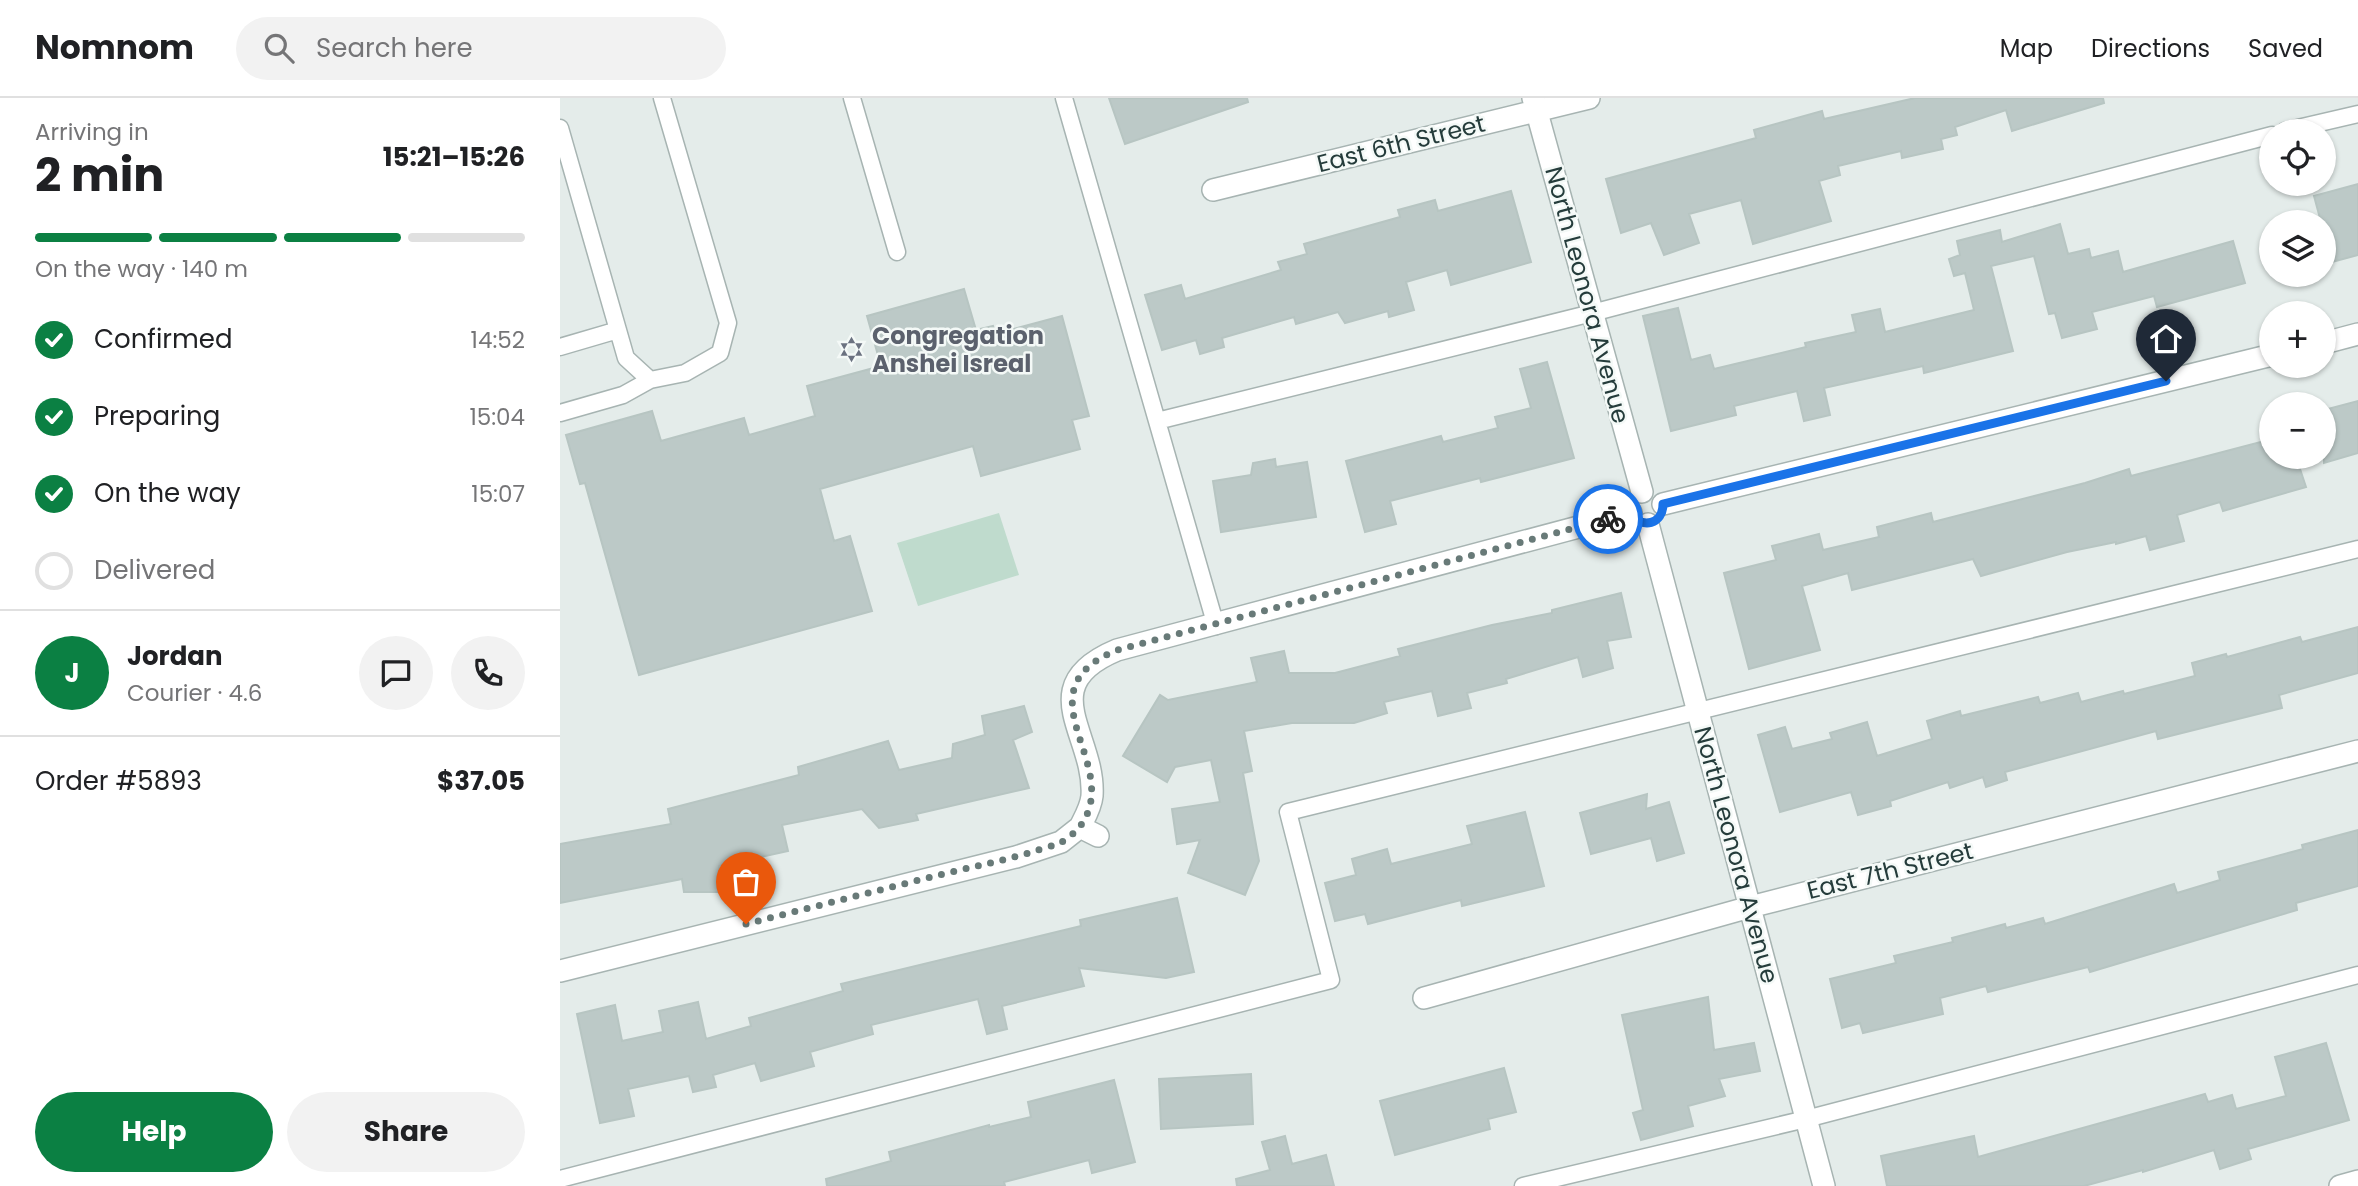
<!DOCTYPE html>
<meta charset="utf-8">
<style>
:root{--surface:#fff;--page:#f2f2f2;--text:#202124;--muted:#757577;--line:#e0e0e0;--accent:#0b8043}
body{margin:0;font-family:Poppins,sans-serif;background:var(--page);color:var(--text);height:100vh;display:flex;flex-direction:column;font-size:26px;white-space:nowrap}
*{box-sizing:border-box;margin:0}
p{font-size:23px;color:var(--muted)}
.icon{flex:none;width:38px;height:38px;fill:none;stroke:currentColor;stroke-width:2;stroke-linecap:round;stroke-linejoin:round}
.map{position:relative;flex:1;overflow:hidden}
.sheet{display:flex;flex-direction:column;background:var(--surface);width:560px}
.sheet>*{flex:none}
.tools{position:absolute;left:1699px;top:21px;display:grid;gap:14px}
.tools a{display:grid;place-items:center;width:77px;height:77px;border-radius:50%;background:var(--surface);box-shadow:0 2px 5px #0004;font-size:35px}
.pin{position:absolute;display:grid;place-items:center;width:60px;height:60px;color:#fff;margin:-72px -30px;border-radius:50% 50% 50% 0;rotate:-45deg;box-shadow:0 0 7px #0007}
.pin .icon{rotate:45deg}
.courier{position:absolute;display:grid;place-items:center;width:70px;height:70px;margin:-35px;border:5px solid #1a73e8;border-radius:50%;background:#fff;color:#222;box-shadow:0 2px 9px #0007}
.headline em{font-style:normal;font-weight:700}
.headline div{display:flex;flex-direction:column-reverse}
.headline{display:flex;align-items:center;justify-content:space-between;height:119px;padding:0 35px}
h1{font-size:46px;font-weight:700;line-height:52px}
.bar{display:grid;grid-template-columns:repeat(4,1fr);gap:10px 7px;align-content:center;height:84px;padding:0 35px}
.bar i{height:9px;border-radius:5px;background:var(--line)}
.bar .on{background:var(--accent)}
.bar p{grid-column:span 4}
.line{display:flex;align-items:center;gap:18px;padding:0 35px;border-top:2px solid var(--line)}
.line div{flex:1}
.round{display:grid;place-items:center;flex:none;width:74px;height:74px;border-radius:37px;background:var(--page)}
ol{padding:0 35px;list-style:none}
li{display:flex;align-items:center;gap:21px;height:77px}
li p{margin-inline-start:auto}
li .icon{padding:7px;border-radius:50%;background:var(--accent);color:#fff;stroke-width:4}
li:last-child{color:var(--muted)}
li i{width:38px;height:38px;border:4px solid var(--line);border-radius:50%}
.primary-button{display:flex;gap:14px;margin-top:auto;padding:14px 35px}
.primary-button a{flex:1;height:80px;border-radius:42px;background:var(--accent);color:#fff;font-size:28px;font-weight:700;line-height:80px;text-align:center}
.primary-button a+a{background:var(--page);color:var(--text)}
header{display:flex;align-items:center;gap:42px;box-sizing:border-box;height:98px;padding:0 35px;background:var(--surface);border-bottom:2px solid var(--line)}
header strong{font-size:33px}
nav{display:flex;gap:38px;margin-inline-start:auto;font-size:24px}
.search{width:490px;height:63px;background:var(--page);display:flex;align-items:center;gap:18px;box-sizing:border-box;padding:0 24px;border-radius:38px;color:var(--muted);font-size:26px}
main{display:flex;flex:1;min-height:0}
.map>svg:first-child{display:block}
.green{fill:#bfdbcd}
.building{fill:#bcc9c7;stroke:#b7c5c2;stroke-width:2}
.lines{fill:none;stroke-linecap:round;stroke-linejoin:round}
.lane-casing{stroke:#a7b4b2;stroke-width:19}
.street-casing{stroke:#a7b4b2;stroke-width:24}
.lane{stroke:#fff;stroke-width:16}
.street{stroke:#fff;stroke-width:21}
.done{stroke:#687a78;stroke-width:7;stroke-dasharray:0 12.6}
.route{stroke:#1a73e8;stroke-width:9}
.labels{text-anchor:middle;stroke-width:5;stroke-linejoin:round;paint-order:stroke}
.street-label{font-size:24px;fill:#253c3b;stroke:#f4f9f7}
.worship-label{font-size:24px;font-weight:bold;fill:#5b616d;stroke:#f4f9f7;text-anchor:start}
</style>
<header>
<strong>Nomnom</strong>
<div class="search"><svg class="icon" aria-label="search" viewBox="0 0 24 24"><circle cx="10" cy="10" r="6"/><path d="M15 15l6 6"/></svg>Search here</div>
<nav><a>Map</a><a>Directions</a><a>Saved</a></nav>
</header>
<main>
<section class="sheet">
<div class="headline"><div><h1>2 min</h1><p>Arriving in</p></div><em>15:21–15:26</em></div>
<div class="bar"><i class="on"></i><i class="on"></i><i class="on"></i><i></i><p>On the way · 140 m</p></div>
<ol>
<li><svg class="icon" aria-label="check" viewBox="0 0 24 24"><path d="M5 12l5 5 9-10"/></svg>Confirmed<p>14:52</p></li>
<li><svg class="icon" aria-label="check" viewBox="0 0 24 24"><path d="M5 12l5 5 9-10"/></svg>Preparing<p>15:04</p></li>
<li><svg class="icon" aria-label="check" viewBox="0 0 24 24"><path d="M5 12l5 5 9-10"/></svg>On the way<p>15:07</p></li>
<li><i></i>Delivered</li>
</ol>
<div class="line" style="height:126px"><b class="round" style="background:var(--accent);color:#fff">J</b><div><b>Jordan</b><p>Courier · 4.6</p></div><a class="round"><svg class="icon" aria-label="chat" viewBox="0 0 24 24"><path d="M4 5h16v11H9l-5 4z"/></svg></a><a class="round"><svg class="icon" aria-label="phone" viewBox="0 0 24 24"><path d="M5 4h4l2 5-3 2q2 4 5 5l2-3 5 2v4C11 20 4 13 5 4z"/></svg></a></div>
<div class="line" style="height:91px"><div>Order #5893</div><b>$37.05</b></div>
<div class="primary-button"><a>Help</a><a>Share</a></div>
</section>
<div class="map">
<svg width="1798" height="1088" viewBox="0 0 1798 1088">
<rect width="100%" height="100%" fill="#e4ecea"/>
<path class="green" d="M 439,415 L 459,477 L 358,508 L 337,445 Z"/>
<path class="building" d="M 549,0 L 687,0 L 688,4 L 565,46 Z
M 1355,0 L 1543,0 L 1544,5 L 1452,33 L 1446,12 L 1395,29 L 1397,37 L 1381,41 L 1383,51 L 1342,60 L 1341,53 L 1278,68 L 1280,77 L 1259,83 L 1271,123 L 1193,146 L 1181,102 L 1129,116 L 1139,145 L 1104,157 L 1091,125 L 1061,135 L 1046,81 L 1196,40 L 1194,32 L 1262,13 L 1264,21 Z
M 1798,86 L 1798,157 L 1772,164 L 1764,135 L 1764,124 L 1761,124 L 1754,98 Z
M 951,93 L 971,164 L 891,187 L 887,172 L 846,184 L 854,212 L 829,219 L 828,213 L 785,225 L 778,214 L 736,226 L 734,219 L 662,240 L 664,249 L 640,256 L 636,242 L 602,252 L 585,197 L 621,187 L 625,201 L 721,172 L 718,164 L 747,156 L 744,146 L 840,119 L 838,112 L 875,102 L 878,113 Z
M 1500,126 L 1508,156 L 1529,151 L 1531,160 L 1558,153 L 1563,174 L 1673,143 L 1685,185 L 1597,209 L 1594,198 L 1532,214 L 1537,231 L 1502,240 L 1495,215 L 1489,216 L 1474,158 L 1431,168 L 1453,253 L 1364,275 L 1363,268 L 1264,290 L 1270,317 L 1244,323 L 1237,293 L 1174,308 L 1176,317 L 1111,333 L 1083,218 L 1118,210 L 1131,262 L 1150,257 L 1154,271 L 1246,249 L 1245,245 L 1296,234 L 1292,217 L 1320,211 L 1325,234 L 1414,212 L 1405,175 L 1394,178 L 1389,161 L 1400,157 L 1397,143 L 1440,132 L 1442,144 Z
M 404,191 L 416,232 L 433,228 L 435,236 L 502,218 L 529,318 L 512,322 L 520,351 L 421,378 L 413,348 L 260,391 L 274,443 L 290,438 L 312,513 L 79,577 L 25,385 L 20,386 L 6,337 L 92,313 L 101,343 L 184,320 L 189,337 L 255,318 L 247,288 L 321,268 L 307,218 Z
M 987,264 L 1014,360 L 921,384 L 920,380 L 830,403 L 836,426 L 805,434 L 786,363 L 881,338 L 883,344 L 938,330 L 935,319 L 971,310 L 960,271 Z
M 1798,303 L 1798,355 L 1764,365 L 1764,312 Z
M 1712,341 L 1712,359 L 1736,359 L 1746,389 L 1663,413 L 1660,404 L 1617,417 L 1624,443 L 1590,452 L 1586,438 L 1556,446 L 1556,444 L 1507,454 L 1421,478 L 1413,461 L 1292,492 L 1288,475 L 1242,488 L 1260,552 L 1189,571 L 1164,475 L 1216,462 L 1212,448 L 1259,436 L 1263,452 L 1319,439 L 1317,429 L 1371,415 L 1373,424 L 1525,385 L 1569,371 L 1571,378 Z
M 715,361 L 716,369 L 747,364 L 756,419 L 661,434 L 653,383 L 691,377 L 693,365 Z
M 1061,495 L 1071,539 L 1047,543 L 1053,570 L 1023,579 L 1018,559 L 946,581 L 947,585 L 907,595 L 911,610 L 878,618 L 872,593 L 824,604 L 827,615 L 794,625 L 732,625 L 684,633 L 692,673 L 683,675 L 699,763 L 685,797 L 628,775 L 640,742 L 617,746 L 612,711 L 660,704 L 651,662 L 615,669 L 607,684 L 563,658 L 600,597 L 608,602 L 697,584 L 691,560 L 724,553 L 729,575 L 775,575 L 840,558 L 838,551 L 932,527 L 992,515 L 992,512 Z
M 1798,529 L 1798,575 L 1719,597 L 1722,610 L 1598,641 L 1596,633 L 1445,674 L 1447,682 L 1426,689 L 1423,679 L 1390,690 L 1388,684 L 1330,703 L 1331,708 L 1298,717 L 1291,694 L 1220,714 L 1198,637 L 1225,629 L 1232,651 L 1272,641 L 1270,635 L 1307,624 L 1317,658 L 1372,641 L 1367,623 L 1400,613 L 1401,618 L 1478,599 L 1480,605 L 1518,595 L 1521,604 L 1563,593 L 1564,596 L 1635,578 L 1632,565 L 1666,556 L 1667,559 L 1740,539 L 1742,544 Z
M 464,608 L 472,634 L 453,642 L 469,690 L 356,716 L 358,722 L 319,730 L 302,711 L 222,727 L 228,753 L 159,768 L 160,794 L 124,794 L 122,781 L 0,805 L 0,746 L 111,726 L 108,711 L 239,677 L 238,669 L 328,643 L 339,672 L 392,660 L 393,646 L 425,637 L 422,618 Z
M 1087,696 L 1086,711 L 1109,704 L 1124,755 L 1097,763 L 1091,740 L 1031,756 L 1020,715 Z
M 965,714 L 984,788 L 902,808 L 901,802 L 808,826 L 805,816 L 775,823 L 765,785 L 796,777 L 792,761 L 827,751 L 831,766 L 912,746 L 907,728 Z
M 1798,732 L 1798,788 L 1736,805 L 1737,812 L 1530,874 L 1528,869 L 1428,894 L 1426,888 L 1380,900 L 1383,916 L 1303,935 L 1300,925 L 1282,930 L 1270,881 L 1336,865 L 1334,858 L 1393,844 L 1392,840 L 1445,826 L 1446,830 L 1483,820 L 1485,826 L 1614,786 L 1617,795 L 1660,782 L 1658,774 L 1743,751 L 1742,747 Z
M 617,800 L 634,874 L 606,880 L 519,870 L 524,888 L 442,908 L 447,931 L 427,936 L 418,901 L 311,927 L 313,936 L 250,954 L 254,968 L 201,983 L 195,965 L 153,977 L 156,989 L 133,994 L 129,978 L 68,991 L 74,1018 L 40,1025 L 17,916 L 55,907 L 62,943 L 103,934 L 99,913 L 138,904 L 146,941 L 191,928 L 189,920 L 283,893 L 281,886 L 521,828 L 520,822 Z
M 1148,899 L 1154,952 L 1194,945 L 1200,973 L 1159,981 L 1165,998 L 1128,1008 L 1133,1028 L 1081,1042 L 1073,1015 L 1083,1012 L 1062,917 Z
M 1766,945 L 1789,1022 L 1688,1051 L 1691,1061 L 1660,1071 L 1654,1052 L 1583,1074 L 1583,1072 L 1524,1088 L 1327,1088 L 1321,1058 L 1414,1038 L 1418,1059 L 1645,996 L 1648,1004 L 1672,997 L 1676,1011 L 1726,998 L 1715,959 Z
M 944,970 L 956,1014 L 928,1021 L 930,1031 L 835,1057 L 820,1003 Z
M 691,976 L 693,1026 L 601,1031 L 599,981 Z
M 554,982 L 575,1064 L 532,1075 L 529,1062 L 444,1084 L 445,1088 L 267,1088 L 266,1081 L 331,1063 L 329,1054 L 429,1027 L 429,1029 L 471,1019 L 468,1004 Z
M 725,1038 L 732,1066 L 766,1057 L 774,1088 L 677,1088 L 676,1081 L 710,1072 L 702,1044 Z"/>
<g class="lines">
<defs>
<path id="lane" d="M 292,0 L 337,154
M 504,0 L 656,528
M 0,30 L 66,260 L 90,282 L 125,275 L 160,255 L 168,225 L 102,0
M 1725,33 L 1798,16
M 0,249 L 58,232
M 0,315 L 63,297 L 90,282
M 597,323 L 1032,215 L 1712,37
M 0,1081 L 771,882 L 728,714 L 1798,451
M 963,1088 L 1246,1021 L 1798,877"/>
<path id="street" d="M 973,0 L 1082,394
M 653,92 L 1029,0
M 1764,245 L 1798,236
M 1103,406 L 1712,257
M 1088,426 L 1264,1088
M 538,738 L 520,729 C 525,719 531,709 532,698 C 536,637 471,588 557,552 L 1071,415
M 0,873 L 456,759 L 501,744 L 520,729
M 864,900 L 1190,809 L 1798,653
M 1780,1088 L 1798,1083"/>
</defs>
<use href="#lane" class="lane-casing"/>
<use href="#street" class="street-casing"/>
<use href="#lane" class="lane"/>
<use href="#street" class="street"/>
</g>
<g class="lines">
<path class="done" d="M 186,826 C 253,809 320,792 387,775 C 417,768 446,762 475,753 C 483,750 493,748 500,745 C 507,741 517,733 521,727 C 564,666 456,594 557,552 L 1048,421"/>
<path class="route" d="M 1048,421 L 1071,415 C 1082,432 1103,426 1103,406 L 1606,283"/>
</g>
<defs>
<symbol id="synagogue-bare" viewBox="-9 -9 18 18"><path d="M0-6.5L5.6 3.2H-5.6ZM0 6.5L5.6-3.2H-5.6Z" fill="#6b7280" stroke="#f4f9f7" stroke-width="2.5" paint-order="stroke"/></symbol>
</defs>
<g fill-rule="evenodd">
<use href="#synagogue-bare" x="274" y="234" width="35" height="35"/>
</g>
<g class="labels">
<g class="street-label">
<text transform="translate(841 46) rotate(-14)" y="8">East 6th Street</text>
<text transform="translate(1027 197) rotate(75)" y="8">North Leonora Avenue</text>
<text transform="translate(1176 757) rotate(75)" y="8">North Leonora Avenue</text>
<text transform="translate(1330 773) rotate(-14)" y="8">East 7th Street</text>
</g>
<g class="worship-label">
<text x="312" y="246">Congregation<tspan x="312" dy="28">Anshei Isreal</tspan></text>
</g>
</g>
</svg>
<div class="tools">
<a><svg class="icon" aria-label="locate" viewBox="0 0 24 24"><circle cx="12" cy="12" r="6"/><path d="M12 2v4M12 18v4M2 12h4M18 12h4"/></svg></a>
<a><svg class="icon" aria-label="layers" viewBox="0 0 24 24"><path d="M12 4l9 5-9 5-9-5zM3 14l9 5 9-5"/></svg></a>
<a>+</a>
<a>−</a>
</div>
<div class="pin" style="left:186px;top:826px;background:#ea580c"><svg class="icon" aria-label="bag" viewBox="0 0 24 24"><path d="M5 8h14l-1 12H6zM9 8a3 3 0 0 1 6 0"/></svg></div>
<div class="pin" style="left:1606px;top:283px;background:#1f2937"><svg class="icon" aria-label="home" viewBox="0 0 24 24"><path d="M3 11l9-7 9 7M6 9v11h12V9"/></svg></div>
<div class="courier" style="left:1048px;top:421px"><svg class="icon" aria-label="bike" viewBox="0 0 24 24"><circle cx="6" cy="16" r="4"/><circle cx="18" cy="16" r="4"/><path d="M6 16l4-8h5l3 8M10 8l3 8H6M13 5h3"/></svg></div>
</div>
</main>
